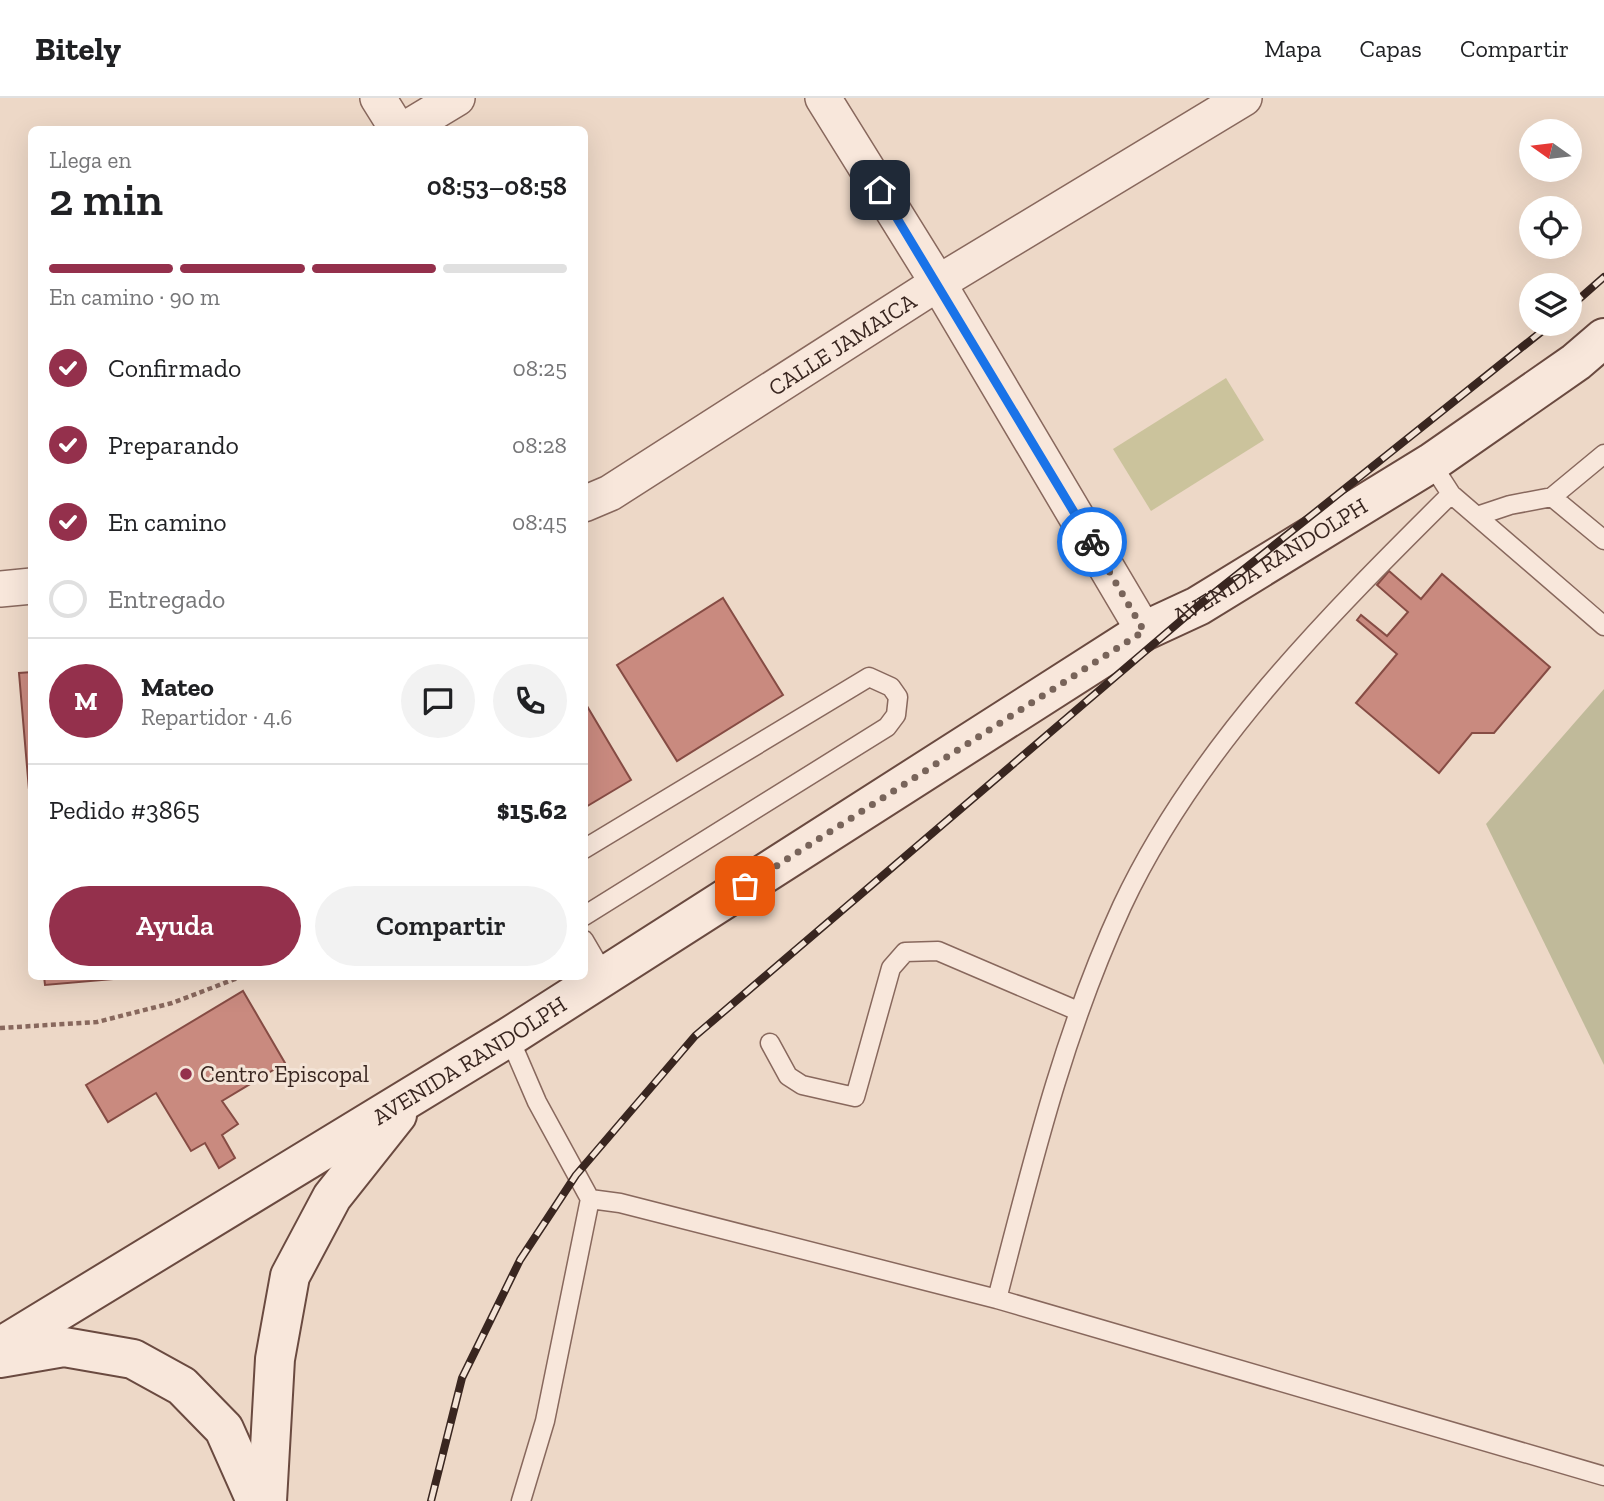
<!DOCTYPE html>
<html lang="es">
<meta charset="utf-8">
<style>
:root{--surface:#fff;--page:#f2f2f2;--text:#202124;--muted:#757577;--line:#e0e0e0;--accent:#94304c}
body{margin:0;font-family:"Zilla Slab",serif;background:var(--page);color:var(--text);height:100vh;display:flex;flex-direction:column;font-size:26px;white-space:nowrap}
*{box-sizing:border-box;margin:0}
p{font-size:23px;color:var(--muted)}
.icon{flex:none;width:38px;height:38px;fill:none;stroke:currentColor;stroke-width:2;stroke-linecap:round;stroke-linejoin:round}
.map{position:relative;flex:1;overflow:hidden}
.side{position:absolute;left:28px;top:28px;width:560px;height:854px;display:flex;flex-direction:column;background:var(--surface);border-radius:10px;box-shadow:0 7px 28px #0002}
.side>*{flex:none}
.needle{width:46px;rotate:284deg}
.fabs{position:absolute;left:1519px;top:21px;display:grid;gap:14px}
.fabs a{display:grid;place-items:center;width:63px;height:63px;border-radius:50%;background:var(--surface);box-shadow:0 7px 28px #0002;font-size:35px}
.pin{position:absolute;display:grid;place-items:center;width:60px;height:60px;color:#fff;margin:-30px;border-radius:14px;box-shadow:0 4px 10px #0006}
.courier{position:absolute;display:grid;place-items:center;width:70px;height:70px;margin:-35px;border:5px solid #1a73e8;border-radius:50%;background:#fff;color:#222;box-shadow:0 2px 9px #0007}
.summary em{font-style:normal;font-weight:600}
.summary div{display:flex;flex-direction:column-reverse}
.summary{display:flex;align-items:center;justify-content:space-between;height:119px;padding:0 21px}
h1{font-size:46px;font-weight:600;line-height:52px}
.bar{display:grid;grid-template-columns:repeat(4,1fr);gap:10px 7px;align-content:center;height:84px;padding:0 21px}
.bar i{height:9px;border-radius:5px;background:var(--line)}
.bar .active{background:var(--accent)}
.bar p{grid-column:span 4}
.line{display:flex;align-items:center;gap:18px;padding:0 21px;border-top:2px solid var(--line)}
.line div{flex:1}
.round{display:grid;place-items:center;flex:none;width:74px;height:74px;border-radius:37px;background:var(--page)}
ol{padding:0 21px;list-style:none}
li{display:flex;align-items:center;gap:21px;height:77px}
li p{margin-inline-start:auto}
li .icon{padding:7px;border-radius:50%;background:var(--accent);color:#fff;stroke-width:4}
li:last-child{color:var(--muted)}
li i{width:38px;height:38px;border:4px solid var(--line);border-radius:50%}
.button{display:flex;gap:14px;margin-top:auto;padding:14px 21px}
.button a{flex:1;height:80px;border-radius:42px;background:var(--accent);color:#fff;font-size:28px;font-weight:600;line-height:80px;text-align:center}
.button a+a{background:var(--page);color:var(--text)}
header{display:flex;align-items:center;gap:42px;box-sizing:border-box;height:98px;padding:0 35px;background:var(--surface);border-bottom:2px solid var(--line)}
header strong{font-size:33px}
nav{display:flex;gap:38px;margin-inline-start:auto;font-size:24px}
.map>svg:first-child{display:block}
.green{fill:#cbc39c}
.cemetery{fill:#c0ba9a}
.building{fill:#c98a7f;stroke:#864c44;stroke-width:2}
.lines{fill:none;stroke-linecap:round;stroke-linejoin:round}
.service-casing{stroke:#88685d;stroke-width:21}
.minor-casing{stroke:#88685d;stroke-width:38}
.secondary-casing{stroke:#6a4a40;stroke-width:42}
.path{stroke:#88685d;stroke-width:4.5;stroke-dasharray:5 3.5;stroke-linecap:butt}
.service{stroke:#f8e7db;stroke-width:18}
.minor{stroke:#f8e7db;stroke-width:35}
.secondary{stroke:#f8e7db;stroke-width:38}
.rail-casing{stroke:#392620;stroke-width:8}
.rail{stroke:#f4e4d7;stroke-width:5;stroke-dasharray:16;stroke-linecap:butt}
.done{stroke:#78645a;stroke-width:7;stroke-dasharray:0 12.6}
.route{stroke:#1a73e8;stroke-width:9}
.poi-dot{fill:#94304c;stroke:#f4e4d7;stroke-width:2.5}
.labels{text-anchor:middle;stroke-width:6;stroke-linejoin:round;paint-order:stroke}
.street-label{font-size:23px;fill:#392620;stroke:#f4e4d7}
.poi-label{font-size:23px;fill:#392620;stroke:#f4e4d7;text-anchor:start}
</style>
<header>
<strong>Bitely</strong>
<nav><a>Mapa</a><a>Capas</a><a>Compartir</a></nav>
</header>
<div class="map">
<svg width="1604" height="1403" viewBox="0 0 1604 1403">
<rect width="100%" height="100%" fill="#edd8c7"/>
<path class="green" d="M 1226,280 L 1264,342 L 1151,413 L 1113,351 Z"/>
<path class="cemetery" d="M 1604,591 L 1604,967 L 1486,726 Z"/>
<path class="building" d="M 1389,473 L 1421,501 L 1442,476 L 1550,569 L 1494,635 L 1472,635 L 1439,675 L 1356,605 L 1397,556 L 1357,522 L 1361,517 L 1387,538 L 1408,514 L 1377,487 Z
M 723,500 L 783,597 L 677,663 L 617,567 Z
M 32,574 L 32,727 L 19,575 Z
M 584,603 L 631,682 L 584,710 Z
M 44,878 L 148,878 L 45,887 Z
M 243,893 L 285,965 L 222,1003 L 238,1026 L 222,1037 L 235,1060 L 219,1070 L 205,1045 L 191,1053 L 156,995 L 108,1024 L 86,987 Z"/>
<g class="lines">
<defs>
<path id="service" d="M 1431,365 L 1451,396 L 1604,528
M 1552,399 L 1604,442
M 1477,418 L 1510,407 L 1552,399 L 1604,356
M 584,751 L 869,579 L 891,589 L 898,599 L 896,617 L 887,629 L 584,818
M 584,842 L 605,878
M 509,939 L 537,1004 L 590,1101 L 545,1323 L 521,1403
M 770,945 L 788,978 L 802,987 L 855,999 L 891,870 L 905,854 L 938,853 L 1078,913
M 590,1101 L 620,1105 L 997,1201 L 1604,1378
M 997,1201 C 1032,1066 1063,936 1122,808 C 1196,650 1329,517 1451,396"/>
<g id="minor">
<path d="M 378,0 L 398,32"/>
<path d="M 823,0 L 938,185 L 1144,533"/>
<path d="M 404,32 L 457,0"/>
<path id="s1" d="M 584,406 L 610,395 L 938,185 L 1244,0"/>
<path d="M 0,491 L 32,488"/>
</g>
<g id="secondary">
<path id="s2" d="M 0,1249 L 509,939 L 1144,533 L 1198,508 L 1431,365 L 1576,264 L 1604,240"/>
<path d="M 0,1260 L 64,1249 L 133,1261 L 182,1288 L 224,1331 L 256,1403"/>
<path d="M 267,1403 L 275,1261 L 290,1178 L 332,1099 L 397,1017"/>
</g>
</defs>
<use href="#service" class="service-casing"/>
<use href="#minor" class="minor-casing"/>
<use href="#secondary" class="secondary-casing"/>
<path class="path" d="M 0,930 L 97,924 L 172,905 L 243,878"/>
<use href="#service" class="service"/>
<use href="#minor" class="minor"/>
<use href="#secondary" class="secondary"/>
<defs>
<path id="rail" d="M 1570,209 L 1604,179
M 431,1403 L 462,1280 L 520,1162 L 576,1077 L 695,938 L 1198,508 L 1551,226"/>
</defs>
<use href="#rail" class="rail-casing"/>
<use href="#rail" class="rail"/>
</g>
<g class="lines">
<path class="done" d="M 745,788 L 1144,533 L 1092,444"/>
<path class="route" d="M 880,92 L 1092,444"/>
</g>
<circle class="poi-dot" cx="186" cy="976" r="7"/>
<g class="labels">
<g class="street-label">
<text dy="8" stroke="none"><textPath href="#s1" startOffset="304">CALLE JAMAICA</textPath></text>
<text dy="8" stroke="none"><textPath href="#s2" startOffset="1494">AVENIDA RANDOLPH</textPath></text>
<text dy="8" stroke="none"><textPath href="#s2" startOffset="550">AVENIDA RANDOLPH</textPath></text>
</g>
<g class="poi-label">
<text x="200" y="984">Centro Episcopal</text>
</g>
</g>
</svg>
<div class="fabs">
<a><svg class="needle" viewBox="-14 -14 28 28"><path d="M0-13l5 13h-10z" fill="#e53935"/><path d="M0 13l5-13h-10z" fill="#757577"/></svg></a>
<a><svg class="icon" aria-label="locate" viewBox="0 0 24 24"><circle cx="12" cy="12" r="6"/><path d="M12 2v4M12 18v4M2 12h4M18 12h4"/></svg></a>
<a><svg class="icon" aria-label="layers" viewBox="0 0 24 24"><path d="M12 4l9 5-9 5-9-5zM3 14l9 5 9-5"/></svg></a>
</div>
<div class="pin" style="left:745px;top:788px;background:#ea580c"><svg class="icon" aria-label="bag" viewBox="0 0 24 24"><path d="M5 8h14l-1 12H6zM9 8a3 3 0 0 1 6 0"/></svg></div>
<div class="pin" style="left:880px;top:92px;background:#1f2937"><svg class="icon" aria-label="home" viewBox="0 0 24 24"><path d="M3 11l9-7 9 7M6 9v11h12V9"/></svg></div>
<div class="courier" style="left:1092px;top:444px"><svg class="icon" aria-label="bike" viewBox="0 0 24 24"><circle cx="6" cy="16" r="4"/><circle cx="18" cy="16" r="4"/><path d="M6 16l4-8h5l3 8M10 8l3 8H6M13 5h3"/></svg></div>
<section class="side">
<div class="summary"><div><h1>2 min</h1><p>Llega en</p></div><em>08:53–08:58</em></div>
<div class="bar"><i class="active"></i><i class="active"></i><i class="active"></i><i></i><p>En camino · 90 m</p></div>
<ol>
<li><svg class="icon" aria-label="check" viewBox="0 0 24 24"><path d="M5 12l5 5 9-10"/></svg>Confirmado<p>08:25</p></li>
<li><svg class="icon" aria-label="check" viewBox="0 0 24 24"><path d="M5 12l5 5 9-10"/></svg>Preparando<p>08:28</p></li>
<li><svg class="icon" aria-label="check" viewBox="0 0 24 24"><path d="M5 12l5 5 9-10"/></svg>En camino<p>08:45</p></li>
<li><i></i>Entregado</li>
</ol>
<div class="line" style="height:126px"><b class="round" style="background:var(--accent);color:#fff">M</b><div><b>Mateo</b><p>Repartidor · 4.6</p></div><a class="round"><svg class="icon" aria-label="chat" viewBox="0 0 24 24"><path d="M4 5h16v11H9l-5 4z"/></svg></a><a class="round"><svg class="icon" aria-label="phone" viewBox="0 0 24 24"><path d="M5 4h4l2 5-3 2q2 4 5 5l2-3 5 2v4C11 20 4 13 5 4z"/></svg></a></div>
<div class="line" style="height:91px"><div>Pedido #3865</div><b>$15.62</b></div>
<div class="button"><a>Ayuda</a><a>Compartir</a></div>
</section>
</div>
